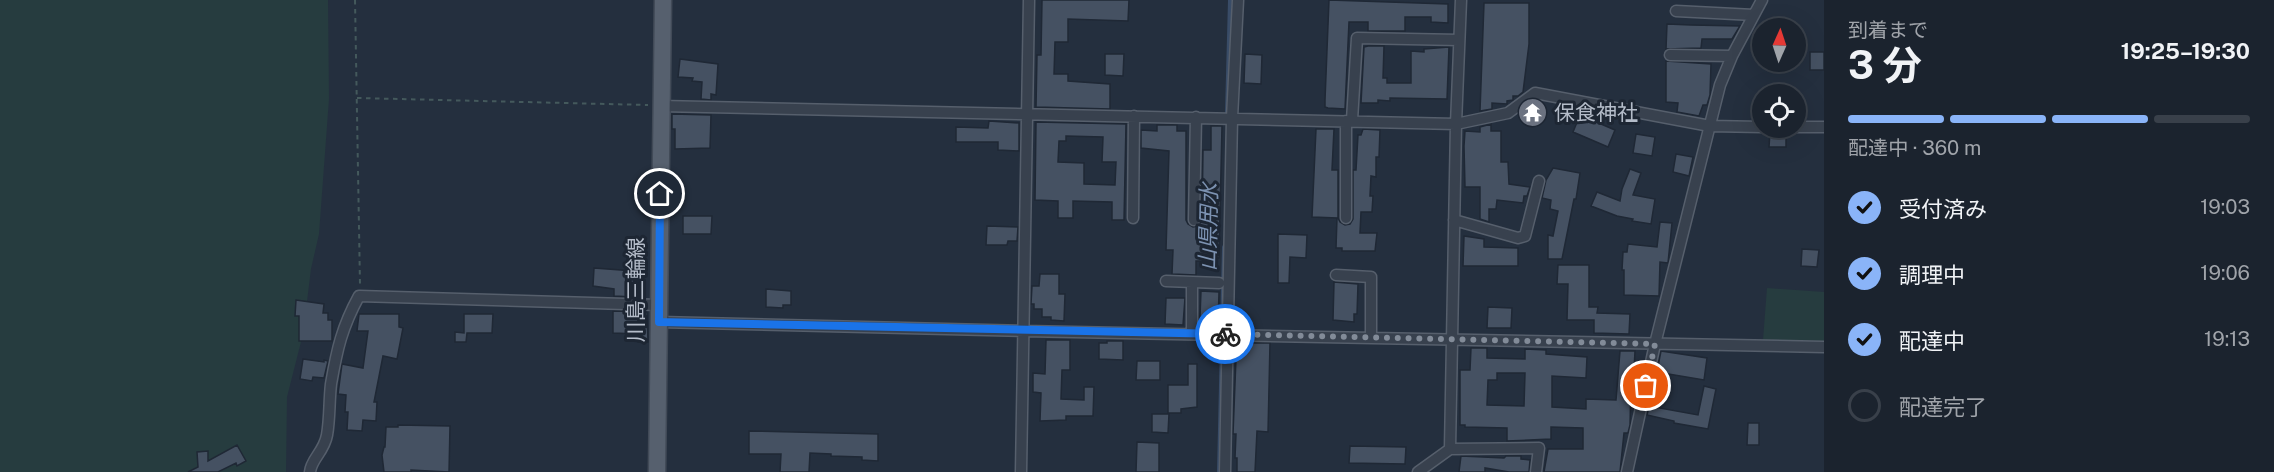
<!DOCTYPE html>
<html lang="ja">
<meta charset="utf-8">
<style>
:root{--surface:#1b232e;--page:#282f3a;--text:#f1f3f6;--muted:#a0a4aa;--line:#39404a;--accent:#8ab4f8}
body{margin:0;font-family:"Public Sans","Noto Sans JP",sans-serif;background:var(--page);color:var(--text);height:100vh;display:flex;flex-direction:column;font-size:22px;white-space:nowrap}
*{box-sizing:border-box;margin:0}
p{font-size:20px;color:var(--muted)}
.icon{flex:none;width:33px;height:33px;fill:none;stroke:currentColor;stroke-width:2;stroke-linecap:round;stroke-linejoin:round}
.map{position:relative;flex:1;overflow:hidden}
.drawer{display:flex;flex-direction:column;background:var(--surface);width:450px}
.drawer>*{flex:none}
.needle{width:39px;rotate:3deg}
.buttons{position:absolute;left:1752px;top:18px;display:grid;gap:12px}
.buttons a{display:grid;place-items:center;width:54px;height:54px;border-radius:50%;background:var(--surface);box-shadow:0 6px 24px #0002,0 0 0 2px var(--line);font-size:30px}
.pin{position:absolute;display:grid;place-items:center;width:51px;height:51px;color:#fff;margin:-26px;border:3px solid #fff;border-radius:50%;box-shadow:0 2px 6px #0007}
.courier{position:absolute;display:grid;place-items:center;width:60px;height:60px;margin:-30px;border:4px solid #1a73e8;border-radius:50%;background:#fff;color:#222;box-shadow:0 2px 8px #0007}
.headline em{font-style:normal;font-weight:700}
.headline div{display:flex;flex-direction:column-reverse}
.headline{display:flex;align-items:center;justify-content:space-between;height:102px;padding:0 24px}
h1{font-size:39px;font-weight:700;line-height:45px}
.bar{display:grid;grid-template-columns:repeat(4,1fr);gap:9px 6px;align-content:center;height:72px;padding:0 24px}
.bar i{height:8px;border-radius:4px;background:var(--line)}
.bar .active{background:var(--accent)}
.bar p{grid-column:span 4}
ol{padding:0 24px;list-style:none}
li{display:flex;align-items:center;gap:18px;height:66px}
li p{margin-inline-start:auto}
li .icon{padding:6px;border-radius:50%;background:var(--accent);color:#111;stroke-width:4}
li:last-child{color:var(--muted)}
li i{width:33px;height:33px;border:3px solid var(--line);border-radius:50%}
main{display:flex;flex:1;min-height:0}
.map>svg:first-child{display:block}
.green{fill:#263c3f}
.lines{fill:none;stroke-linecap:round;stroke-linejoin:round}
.stream{stroke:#394c67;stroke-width:4}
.building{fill:#455162;stroke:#1f2835;stroke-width:1.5;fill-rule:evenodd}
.street-casing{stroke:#565f6c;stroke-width:13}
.primary-casing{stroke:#414a57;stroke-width:19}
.path{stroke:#44595c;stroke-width:2;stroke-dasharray:4.5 4.5;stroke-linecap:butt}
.street{stroke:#38414e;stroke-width:10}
.primary{stroke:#56606e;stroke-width:16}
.done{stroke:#828b98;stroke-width:6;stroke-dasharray:0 10.8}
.route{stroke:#1a73e8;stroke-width:8}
.labels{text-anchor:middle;stroke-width:6;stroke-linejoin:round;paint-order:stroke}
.poi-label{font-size:21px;fill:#b4bcc9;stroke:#1d2633;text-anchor:start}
.street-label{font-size:21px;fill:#b4bcc9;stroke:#1d2633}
.water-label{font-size:22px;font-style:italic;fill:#7c92b1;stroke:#1d2633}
</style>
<main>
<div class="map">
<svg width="1824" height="472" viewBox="0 0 1824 472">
<rect width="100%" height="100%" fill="#242f3e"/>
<path class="green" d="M 0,0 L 328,0 L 329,99 L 319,234 L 311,269 L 303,334 L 287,397 L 286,472 L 0,472 Z
M 1767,288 L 1824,292 L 1824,341 L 1763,340 Z"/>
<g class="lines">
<path class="stream" d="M 1227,113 L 1230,0
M 1222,331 L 1224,247
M 1219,472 L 1222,341"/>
</g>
<path class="building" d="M 1042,0 L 1129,0 L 1128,21 L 1068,19 L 1068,42 L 1055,42 L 1054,74 L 1068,74 L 1068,81 L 1110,84 L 1110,109 L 1036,107 L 1037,55 L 1041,55 Z
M 1329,0 L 1448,4 L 1448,23 L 1431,22 L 1431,17 L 1405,17 L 1405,31 L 1368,31 L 1368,22 L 1349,22 L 1345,109 L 1328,108 L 1325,107 L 1325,100 Z
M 1484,3 L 1529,3 L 1529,44 L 1523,92 L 1518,96 L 1513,96 L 1513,100 L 1507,101 L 1507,104 L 1492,103 L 1492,109 L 1480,111 Z
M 1667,24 L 1691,25 L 1740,26 L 1732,39 L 1702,39 L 1701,48 L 1666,49 Z
M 1368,46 L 1384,46 L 1383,78 L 1387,78 L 1387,83 L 1411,83 L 1411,51 L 1424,52 L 1424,49 L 1449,47 L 1447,99 L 1390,98 L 1390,101 L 1378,100 L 1378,103 L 1361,103 L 1364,47 Z
M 1810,52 L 1824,52 L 1824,70 L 1810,70 Z
M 1105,54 L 1124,54 L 1123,76 L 1105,75 Z
M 1245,54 L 1262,55 L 1261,84 L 1244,83 Z
M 680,59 L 718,64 L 716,95 L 711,94 L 711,100 L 701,99 L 702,82 L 692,81 L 693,78 L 678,77 Z
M 1666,61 L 1711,64 L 1710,95 L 1707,105 L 1703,105 L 1699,116 L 1677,112 L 1678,103 L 1666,102 Z
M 672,114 L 711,115 L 710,148 L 675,149 L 675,129 L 672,129 Z
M 1580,115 L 1615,130 L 1608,147 L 1573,132 Z
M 989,121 L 1019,123 L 1019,151 L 998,150 L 998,142 L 956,142 L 956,127 L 988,128 Z
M 1036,122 L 1126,124 L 1124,220 L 1112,220 L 1112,202 L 1073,201 L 1073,218 L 1058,218 L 1058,201 L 1035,200 ZM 1066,136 L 1103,137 L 1102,162 L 1116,162 L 1115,185 L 1084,184 L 1084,163 L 1058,162 L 1059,141 L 1066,141 Z
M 1491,124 L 1491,131 L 1501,131 L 1501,162 L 1508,162 L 1509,184 L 1530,187 L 1527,196 L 1524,196 L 1523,203 L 1497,200 L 1496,209 L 1489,209 L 1489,222 L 1480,219 L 1480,187 L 1465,187 L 1464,146 L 1465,131 L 1480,132 L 1480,127 Z
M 1157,125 L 1177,125 L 1177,131 L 1186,131 L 1186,220 L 1188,224 L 1193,227 L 1198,226 L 1202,220 L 1203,150 L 1211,150 L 1211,126 L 1222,126 L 1219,258 L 1213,258 L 1214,261 L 1196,261 L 1196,275 L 1172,274 L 1173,250 L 1166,250 L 1169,151 L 1141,148 L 1141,130 L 1157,131 Z
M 1316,129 L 1334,129 L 1332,170 L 1338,170 L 1338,218 L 1340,222 L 1345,225 L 1350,224 L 1353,219 L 1353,170 L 1356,170 L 1358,135 L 1361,135 L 1363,129 L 1380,130 L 1379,157 L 1376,157 L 1376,177 L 1371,176 L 1370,196 L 1373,196 L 1372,212 L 1361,212 L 1360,233 L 1377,233 L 1375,251 L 1342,251 L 1342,248 L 1336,248 L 1337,218 L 1312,217 Z
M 1770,132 L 1786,132 L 1786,147 L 1769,147 Z
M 1636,134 L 1655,137 L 1652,156 L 1633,153 Z
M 1676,154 L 1693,157 L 1689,176 L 1673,172 Z
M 1553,168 L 1580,173 L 1576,199 L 1574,199 L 1562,259 L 1548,259 L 1548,235 L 1553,236 L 1558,211 L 1550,209 L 1551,200 L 1542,198 L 1546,180 Z
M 1630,169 L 1641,173 L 1633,195 L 1655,199 L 1651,224 L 1632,221 L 1633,219 L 1617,216 L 1591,206 L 1597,192 L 1620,201 L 1622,189 Z
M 683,216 L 712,216 L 711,234 L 683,234 Z
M 1660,222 L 1672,223 L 1668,263 L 1660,262 L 1659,296 L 1624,295 L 1624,270 L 1622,270 L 1623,252 L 1627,252 L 1628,244 L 1657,247 Z
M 987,226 L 1018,227 L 1017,241 L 1008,241 L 1007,245 L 986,245 Z
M 1278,234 L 1307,235 L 1306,258 L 1290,257 L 1289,283 L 1278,283 Z
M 1464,236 L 1484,239 L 1484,247 L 1518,248 L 1518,266 L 1463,266 Z
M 1802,249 L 1819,250 L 1817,267 L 1801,266 Z
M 1558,265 L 1589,265 L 1589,307 L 1598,307 L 1597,313 L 1630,314 L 1629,334 L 1594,333 L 1594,320 L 1567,320 L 1568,284 L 1557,284 Z
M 594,268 L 634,271 L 634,297 L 614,296 L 614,289 L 593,286 Z
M 1040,274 L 1059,274 L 1059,294 L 1065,294 L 1064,321 L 1051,320 L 1051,317 L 1042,317 L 1042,309 L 1034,309 L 1034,304 L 1031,304 L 1032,286 L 1039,286 Z
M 1334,282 L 1358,284 L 1357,314 L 1354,314 L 1354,322 L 1333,320 Z
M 766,289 L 791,291 L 791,305 L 783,305 L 783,308 L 766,307 Z
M 1201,291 L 1219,292 L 1218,327 L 1204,327 L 1204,317 L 1200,317 Z
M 1166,298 L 1185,298 L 1183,325 L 1165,324 Z
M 296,300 L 324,304 L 323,313 L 328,313 L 328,320 L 332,320 L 332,341 L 299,341 L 299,316 L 295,316 Z
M 1488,307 L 1512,308 L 1511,328 L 1487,328 Z
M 613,311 L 647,312 L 648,342 L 638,342 L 638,334 L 613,333 Z
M 359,314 L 399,314 L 399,327 L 403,328 L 397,359 L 383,356 L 374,402 L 377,402 L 376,421 L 363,420 L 362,431 L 347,430 L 348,412 L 345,412 L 346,395 L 338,394 L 342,364 L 363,368 L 368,331 L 357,331 Z
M 464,314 L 493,314 L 492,333 L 467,333 L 466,342 L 455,342 L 455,332 L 464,333 Z
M 1046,340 L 1070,340 L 1070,370 L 1062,370 L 1061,399 L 1084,400 L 1084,387 L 1094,387 L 1093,416 L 1066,416 L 1066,420 L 1040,421 L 1041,393 L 1033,392 L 1033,373 L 1045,374 Z
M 1107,341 L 1123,341 L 1123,360 L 1099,359 L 1099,343 L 1107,343 Z
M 1242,343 L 1270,343 L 1268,432 L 1257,431 L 1255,472 L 1237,472 L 1237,458 L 1235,458 L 1236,434 L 1233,434 L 1236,358 L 1238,358 L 1238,346 L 1242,346 Z
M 1471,348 L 1487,348 L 1487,358 L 1525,359 L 1525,349 L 1546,350 L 1546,354 L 1587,357 L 1586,378 L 1552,376 L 1552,407 L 1586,409 L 1586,399 L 1616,400 L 1620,351 L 1635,351 L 1634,371 L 1641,371 L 1639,381 L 1631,381 L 1630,425 L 1628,433 L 1624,433 L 1620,472 L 1544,472 L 1548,449 L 1583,449 L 1583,428 L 1551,427 L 1551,439 L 1507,441 L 1507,428 L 1465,427 L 1465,425 L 1460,425 L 1460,370 L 1470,370 ZM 1497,373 L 1525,373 L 1524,406 L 1487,405 L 1488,380 L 1497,380 Z
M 1661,351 L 1707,358 L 1704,380 L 1669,374 L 1667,388 L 1654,386 Z
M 303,359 L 324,362 L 324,360 L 328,361 L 324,378 L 313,377 L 312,381 L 300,379 Z
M 1137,361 L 1160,361 L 1160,380 L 1136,380 Z
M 1188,364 L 1197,364 L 1197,407 L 1181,409 L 1181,413 L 1168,413 L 1168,385 L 1188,385 Z
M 1704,386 L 1716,389 L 1708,429 L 1674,423 L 1674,421 L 1647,415 L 1649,406 L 1698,415 Z
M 1152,414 L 1169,414 L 1168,433 L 1152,432 Z
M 1748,423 L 1759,423 L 1759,445 L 1747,445 Z
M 398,425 L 450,426 L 449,472 L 411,470 L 411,472 L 384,472 L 382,455 L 384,447 L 385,447 L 386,427 L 398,427 Z
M 749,431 L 878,434 L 878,461 L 862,460 L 862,457 L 831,456 L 831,454 L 810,453 L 809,472 L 780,472 L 781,454 L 749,454 Z
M 1137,442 L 1159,443 L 1159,472 L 1136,472 Z
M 237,445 L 246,461 L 237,466 L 236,463 L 218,472 L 188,472 L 198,467 L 197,452 L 208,451 L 208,461 Z
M 1350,446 L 1406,447 L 1405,464 L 1349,463 Z
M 1461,456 L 1504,458 L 1506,456 L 1521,456 L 1521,459 L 1530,460 L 1529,472 L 1509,472 L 1485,468 L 1485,472 L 1459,472 Z"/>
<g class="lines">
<defs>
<path id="street" d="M 1676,11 L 1754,15
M 1670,55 L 1732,56
M 660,106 L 1456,124 L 1508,113 L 1535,93 L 1710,126 L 1762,127
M 1352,120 L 1357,38 L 1459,40
M 1796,127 L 1824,127
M 1133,218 L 1134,116
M 1346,218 L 1346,121
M 1194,220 L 1196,117
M 1454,220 L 1518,238 L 1525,236 L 1539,181
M 1336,275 L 1371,277 L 1371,338
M 1166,281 L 1219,283
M 659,322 L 1024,331 L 1824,347
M 1192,334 L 1192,282
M 1450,449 L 1539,448 L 1536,472
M 310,472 C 311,459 324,452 327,435 C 330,418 329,401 331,384 C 337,349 342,327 359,296 L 659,305
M 1021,472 L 1029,0
M 1225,472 L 1232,118 L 1238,0
M 1418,472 L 1450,449 L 1456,124 L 1461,0
M 1627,472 L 1655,344 L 1720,85 L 1732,56 L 1762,0"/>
<path id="primary" d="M 657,472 L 663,0"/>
</defs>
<use href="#street" class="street-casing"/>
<use href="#primary" class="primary-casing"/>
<path class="path" d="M 355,0 L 360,285
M 357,98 L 648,105"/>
<use href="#street" class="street"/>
<use href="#primary" class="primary"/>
</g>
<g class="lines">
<path class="done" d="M 1225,334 L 1655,344 L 1646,386"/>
<path class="route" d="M 660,194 L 659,322 L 1225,334"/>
</g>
<defs>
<symbol id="temple-disc" viewBox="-11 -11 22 22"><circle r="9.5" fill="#6b7280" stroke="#1d2633"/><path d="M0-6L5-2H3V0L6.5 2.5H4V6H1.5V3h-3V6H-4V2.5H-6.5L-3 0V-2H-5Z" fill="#fff"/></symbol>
</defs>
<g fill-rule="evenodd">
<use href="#temple-disc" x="1516" y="96" width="33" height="33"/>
</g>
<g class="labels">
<g class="poi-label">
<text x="1554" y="120">保食神社</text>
</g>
<g class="street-label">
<text transform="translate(636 290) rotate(-90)" y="7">川島三輪線</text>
</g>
<g class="water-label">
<text transform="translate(1208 227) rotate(-89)" y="8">山県用水</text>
</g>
</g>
</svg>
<div class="buttons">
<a><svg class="needle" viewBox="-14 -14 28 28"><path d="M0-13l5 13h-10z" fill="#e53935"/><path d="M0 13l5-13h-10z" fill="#a0a4aa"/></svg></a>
<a><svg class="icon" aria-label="locate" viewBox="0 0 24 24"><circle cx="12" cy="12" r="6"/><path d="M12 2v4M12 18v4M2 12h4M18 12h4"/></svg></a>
</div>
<div class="pin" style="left:1646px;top:386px;background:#ea580c"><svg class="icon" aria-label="bag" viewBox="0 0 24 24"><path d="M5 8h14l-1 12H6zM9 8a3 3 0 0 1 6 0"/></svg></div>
<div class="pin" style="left:660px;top:194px;background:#1f2937"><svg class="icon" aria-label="home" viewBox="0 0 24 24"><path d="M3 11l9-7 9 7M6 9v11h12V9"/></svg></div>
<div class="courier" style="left:1225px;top:334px"><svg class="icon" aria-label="bike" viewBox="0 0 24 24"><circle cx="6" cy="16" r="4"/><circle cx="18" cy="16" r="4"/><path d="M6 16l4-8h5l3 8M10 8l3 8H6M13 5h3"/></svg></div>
</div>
<section class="drawer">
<div class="headline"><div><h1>3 分</h1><p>到着まで</p></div><em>19:25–19:30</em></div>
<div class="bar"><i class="active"></i><i class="active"></i><i class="active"></i><i></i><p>配達中 · 360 m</p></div>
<ol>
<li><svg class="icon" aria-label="check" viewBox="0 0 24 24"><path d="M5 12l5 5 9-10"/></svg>受付済み<p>19:03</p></li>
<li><svg class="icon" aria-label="check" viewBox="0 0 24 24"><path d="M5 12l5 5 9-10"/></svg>調理中<p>19:06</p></li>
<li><svg class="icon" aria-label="check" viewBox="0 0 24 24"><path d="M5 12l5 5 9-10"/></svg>配達中<p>19:13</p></li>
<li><i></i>配達完了</li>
</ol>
</section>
</main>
